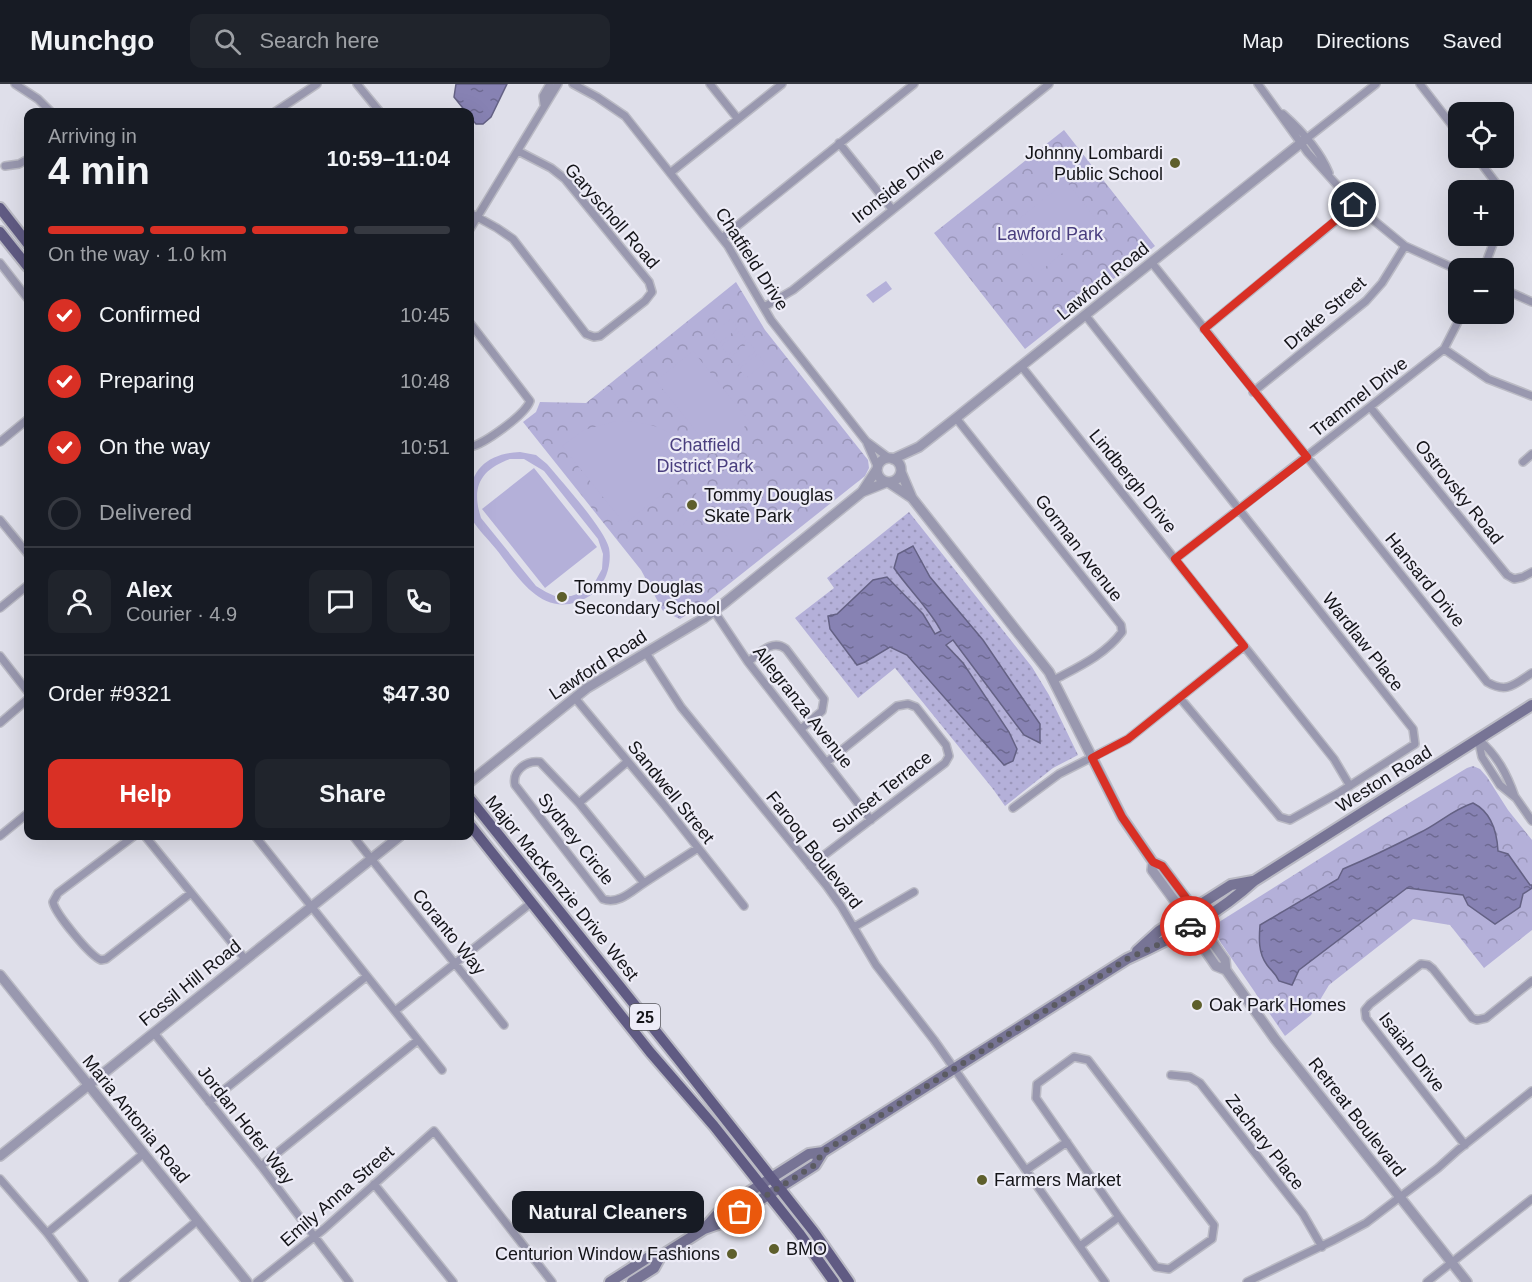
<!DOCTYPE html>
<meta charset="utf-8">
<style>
:root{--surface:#171b24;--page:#20242c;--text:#f1f3f6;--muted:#9ea1a6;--line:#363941;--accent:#d93025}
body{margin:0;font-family:Arial,sans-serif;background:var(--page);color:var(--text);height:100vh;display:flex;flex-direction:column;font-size:22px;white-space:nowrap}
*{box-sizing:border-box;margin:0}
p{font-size:20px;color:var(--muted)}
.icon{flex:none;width:33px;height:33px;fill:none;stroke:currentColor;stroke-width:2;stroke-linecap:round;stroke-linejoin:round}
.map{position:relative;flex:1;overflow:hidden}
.panel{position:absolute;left:24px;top:24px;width:450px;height:732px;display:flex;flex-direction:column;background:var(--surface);border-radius:12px;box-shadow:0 6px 24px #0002}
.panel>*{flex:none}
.buttons{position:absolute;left:1448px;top:18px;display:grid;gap:12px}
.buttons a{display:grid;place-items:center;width:66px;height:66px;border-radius:12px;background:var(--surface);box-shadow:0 6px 24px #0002;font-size:30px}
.pin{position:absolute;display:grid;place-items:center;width:51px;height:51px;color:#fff;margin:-26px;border:3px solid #fff;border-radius:50%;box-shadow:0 2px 6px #0007}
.courier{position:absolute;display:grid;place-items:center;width:60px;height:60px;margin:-30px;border:4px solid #d93025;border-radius:50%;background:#fff;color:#222;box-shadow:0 2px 8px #0007}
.bubble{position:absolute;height:42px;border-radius:12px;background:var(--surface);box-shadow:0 6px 24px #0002;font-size:20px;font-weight:600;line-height:42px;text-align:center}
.overview em{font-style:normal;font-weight:600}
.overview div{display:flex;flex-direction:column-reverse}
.overview{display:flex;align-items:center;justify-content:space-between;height:102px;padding:0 24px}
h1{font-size:39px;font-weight:600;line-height:45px}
.bar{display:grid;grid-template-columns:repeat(4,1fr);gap:9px 6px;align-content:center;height:72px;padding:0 24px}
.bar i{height:8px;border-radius:4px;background:var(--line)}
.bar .current{background:var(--accent)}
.bar p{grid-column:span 4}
.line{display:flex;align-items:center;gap:15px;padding:0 24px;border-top:2px solid var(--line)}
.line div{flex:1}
.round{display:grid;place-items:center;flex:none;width:63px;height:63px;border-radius:12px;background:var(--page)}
ol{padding:0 24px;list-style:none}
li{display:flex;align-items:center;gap:18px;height:66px}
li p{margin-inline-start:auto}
li .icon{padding:6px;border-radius:50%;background:var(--accent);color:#fff;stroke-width:4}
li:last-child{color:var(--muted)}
li i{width:33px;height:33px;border:3px solid var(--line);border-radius:50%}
.cta{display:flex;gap:12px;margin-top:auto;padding:12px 24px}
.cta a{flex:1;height:69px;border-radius:12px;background:var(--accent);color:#fff;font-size:24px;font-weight:600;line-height:69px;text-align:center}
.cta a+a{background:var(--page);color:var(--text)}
header{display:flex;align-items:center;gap:36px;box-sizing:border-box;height:84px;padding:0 30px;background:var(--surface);border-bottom:2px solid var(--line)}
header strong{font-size:28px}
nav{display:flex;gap:33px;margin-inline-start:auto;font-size:21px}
.search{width:420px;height:54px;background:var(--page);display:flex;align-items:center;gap:15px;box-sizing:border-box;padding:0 21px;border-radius:12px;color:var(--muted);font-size:22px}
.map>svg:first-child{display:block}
.grass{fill:url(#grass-dots)}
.park{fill:url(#park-crowns)}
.garden{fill:#b4b0d9;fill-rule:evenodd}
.water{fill:url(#water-ripples);stroke:#646184;stroke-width:1.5}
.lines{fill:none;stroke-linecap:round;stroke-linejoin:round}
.minor-casing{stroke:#babac4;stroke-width:10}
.tertiary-casing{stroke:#babac4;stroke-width:12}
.secondary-casing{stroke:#babac4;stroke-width:14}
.primary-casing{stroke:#babac4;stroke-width:14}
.minor{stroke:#9998af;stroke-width:7}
.tertiary{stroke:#9998af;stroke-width:9}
.secondary{stroke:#777495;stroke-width:10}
.primary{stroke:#605b83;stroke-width:10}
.done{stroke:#5b5b62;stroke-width:6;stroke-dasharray:0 10.8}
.route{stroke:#d93025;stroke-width:8}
.poi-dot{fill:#5e5f2c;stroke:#edecf7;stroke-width:2}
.labels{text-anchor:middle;stroke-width:4.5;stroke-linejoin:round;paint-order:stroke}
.shield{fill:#edecf7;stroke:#55555b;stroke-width:1.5}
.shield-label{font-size:16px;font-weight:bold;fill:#141418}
.poi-label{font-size:18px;fill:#141418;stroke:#edecf7;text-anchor:start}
.street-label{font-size:18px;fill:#141418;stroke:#edecf7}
.park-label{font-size:18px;fill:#493e7e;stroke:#edecf7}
</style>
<header>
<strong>Munchgo</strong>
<div class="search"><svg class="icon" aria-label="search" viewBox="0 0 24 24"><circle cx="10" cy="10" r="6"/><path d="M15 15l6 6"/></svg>Search here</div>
<nav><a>Map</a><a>Directions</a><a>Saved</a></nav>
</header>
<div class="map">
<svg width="1532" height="1198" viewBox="0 0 1532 1198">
<defs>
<pattern id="grass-dots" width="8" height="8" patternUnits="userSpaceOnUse" patternTransform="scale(1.5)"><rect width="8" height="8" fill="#b4b0d9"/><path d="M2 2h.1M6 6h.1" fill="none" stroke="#9a96ba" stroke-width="1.8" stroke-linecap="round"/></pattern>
<pattern id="park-crowns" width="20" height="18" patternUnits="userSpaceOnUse" patternTransform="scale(1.5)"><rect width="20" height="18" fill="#b4b0d9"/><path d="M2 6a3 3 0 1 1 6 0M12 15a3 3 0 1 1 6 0" fill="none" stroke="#9a96ba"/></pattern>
<pattern id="water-ripples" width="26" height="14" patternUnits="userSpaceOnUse" patternTransform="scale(1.5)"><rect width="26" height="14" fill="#8782b3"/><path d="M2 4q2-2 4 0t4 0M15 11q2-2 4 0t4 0" fill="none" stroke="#6d6991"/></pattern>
</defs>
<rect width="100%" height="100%" fill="#dfdfea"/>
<path class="grass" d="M 909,428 L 1032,583 L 1049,611 L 1078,671 L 1053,684 L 1005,722 L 993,705 L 895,584 L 858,614 L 795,534 L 834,504 L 827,494 Z"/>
<path class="park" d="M 1064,46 L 1155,162 L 1025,265 L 934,149 Z
M 736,198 L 765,246 L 868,376 L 869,384 L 865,392 L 705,519 L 680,535 L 663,527 L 641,486 L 523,338 L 536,328 L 540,318 L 586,319 Z
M 1473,682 L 1480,685 L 1487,693 L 1508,726 L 1532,756 L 1532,846 L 1484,884 L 1450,841 L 1413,835 L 1329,901 L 1311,931 L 1285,952 L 1221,859 L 1216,849 L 1219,838 L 1389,731 L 1467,684 Z"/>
<path class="garden" d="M 1066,97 L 1099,139 L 1038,189 L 1003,148 Z
M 886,197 L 892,205 L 873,219 L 866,211 Z
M 731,235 L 738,244 L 719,259 L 712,250 Z
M 740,247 L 747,256 L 728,271 L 721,262 Z
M 749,258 L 756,267 L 737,282 L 730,274 Z
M 693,267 L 750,338 L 713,368 L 656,297 Z
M 758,270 L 765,279 L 746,294 L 739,285 Z
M 616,337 C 652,336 681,349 703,378 L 627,438 L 623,438 L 562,362 L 584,346 Z
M 520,368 L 536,371 L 547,380 C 562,398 604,444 609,464 C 611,474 609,487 604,496 C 599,507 588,514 577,518 C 539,531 516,490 496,465 C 488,455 476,444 470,432 C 468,428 470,420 470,414 C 470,383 491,369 520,368 ZM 510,375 L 524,375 L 544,387 L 598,455 L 603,470 L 602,485 L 596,496 L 586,507 L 571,512 L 557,513 L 546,508 L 536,502 L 481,434 C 471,403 480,386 510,375 Z
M 534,384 L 597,463 L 545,504 L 482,425 Z
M 697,408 L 701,409 L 709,425 L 704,426 L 698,416 L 682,443 L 678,440 Z
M 754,422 L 772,444 L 740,470 L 722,446 Z"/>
<path class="water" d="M 456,0 L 507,0 L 491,33 L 483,40 L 476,40 L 470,33 L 470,28 L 466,28 L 454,13 Z
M 913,462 L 930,493 L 983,556 L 1040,640 L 1040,659 L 1024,651 L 953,556 L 946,561 L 963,579 L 1009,648 L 1017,665 L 1013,677 L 1004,681 L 907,571 L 890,563 L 865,578 L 857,581 L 830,545 L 828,532 L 837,530 L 873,496 L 887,493 L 923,530 L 935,550 L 941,547 C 929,524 909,506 894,484 L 898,470 Z
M 1473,719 C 1491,728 1497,748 1498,767 L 1508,770 L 1530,801 L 1532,801 L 1532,804 L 1523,810 L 1520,823 L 1495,840 L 1468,821 L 1463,811 L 1407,804 L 1299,886 L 1292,901 L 1279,897 C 1275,888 1272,888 1267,881 C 1258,869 1259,854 1260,841 L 1338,795 L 1343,785 C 1369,774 1394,762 1419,749 C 1438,740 1452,726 1473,719 Z"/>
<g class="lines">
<defs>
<path id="minor" d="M 15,0 L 38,15 L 51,28
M 357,0 L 380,28
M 573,0 L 597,13 L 625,32 L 728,162 L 771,236 L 866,357 L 889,374
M 710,0 L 738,35
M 1258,0 L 1308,69 L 1355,121 L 1405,162 L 1458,186
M 1420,0 L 1458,49
M 544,20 L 543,12 L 550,0
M 275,28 L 317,0
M 1283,30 C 1301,46 1320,67 1329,89
M 1306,55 L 1376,0
M 839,59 L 892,125
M 1477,74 L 1496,99 L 1497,106
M 5,82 L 19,80 L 28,75
M 670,89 L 782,0
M 470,129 L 497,144 L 513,155 L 586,250 L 594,253 L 600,252 L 645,217 L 652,208 L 649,198 L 565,95 L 551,84 L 518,67
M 470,145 L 558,0
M 722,154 L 914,0
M 0,179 L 28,215
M 1152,179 L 1487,598 C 1507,610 1515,600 1532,589
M 1484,184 L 1496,152
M 1503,205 L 1532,218
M 764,223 L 793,206 L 1049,0
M 1086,232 L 1413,645 L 1415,660 L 1340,708 L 1290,736 L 1280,733 L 1180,614
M 470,239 L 530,317 C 525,331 484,360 470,363
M 1204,245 L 1355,121
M 1444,265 L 1488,295 L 1532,312
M 1022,283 L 1334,675 L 1350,702
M 1253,308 L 1366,217 L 1382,199 L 1405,162
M 1370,323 L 1507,491 L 1514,495 L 1523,493 L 1532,488
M 956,334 L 1121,541 L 1122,548 C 1105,571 1078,583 1054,596
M 0,358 L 28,335
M 867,359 L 878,384
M 1523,378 L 1532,370
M 0,436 L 28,470
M 1175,475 L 1444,265 L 1462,230
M 0,524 L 28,501
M 714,527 L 748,578 L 871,736
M 646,569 L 681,623 L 826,801 L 841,822 L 876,881 L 934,956 L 1105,1198
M 0,572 L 28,608
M 748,578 C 759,570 772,554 786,565 L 824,615 L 822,627 L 801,645
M 575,614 L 665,722 L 744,822
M 0,639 L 28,615
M 1478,655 L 1482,673 L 1500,701 L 1516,714 L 1532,737
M 1478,655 C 1497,671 1507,690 1515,713
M 579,719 L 644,799 C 632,807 618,821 603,815 L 515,701 C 512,687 526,676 540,678 L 579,719 L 627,678
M 1013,724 L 1059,690 L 1128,655 L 1244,562
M 0,752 L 28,729
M 134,752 L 58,809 L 53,818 C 55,829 90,872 101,876 L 106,875 L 191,809
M 145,752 L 245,875
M 255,752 L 442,986
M 353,752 L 504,941
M 810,782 L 945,679 L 949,672 L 946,661 L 916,623 L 908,620 L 897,622 L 827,678
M 644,799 L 698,764
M 854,843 L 914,808
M 395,927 L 531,819
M 154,949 L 261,1082 L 349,1198
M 1171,991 L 1190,993 L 1200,999 L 1303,1130 L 1322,1163
M 209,1018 L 367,892
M 1465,1061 L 1369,938 L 1366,934 L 1365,926 L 1370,920 L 1421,880 L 1428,881 L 1433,885 L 1472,934 L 1477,936 L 1486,934 L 1532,897
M 261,1082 L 418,956
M 1026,1086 L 1067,1058
M 0,1095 L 47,1149 L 84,1198
M 374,1100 L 453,1198
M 47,1149 L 143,1070
M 1080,1162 L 1119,1133 L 1156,1183 L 1169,1185 L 1212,1155 L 1214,1141 L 1088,976 L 1074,973 L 1037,1000 L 1036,1014 L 1119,1133
M 123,1198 L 197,1137
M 257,1198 L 324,1145 L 434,1047 L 552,1198
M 1247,1198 L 1334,1156 L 1366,1139 L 1438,1084 L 1458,1066 L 1532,1007
M 1427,1198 L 1532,1115"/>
<path id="tertiary" d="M877 386a12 12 0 1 1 24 0a12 12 0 1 1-24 0Z
M 893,375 L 919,363 L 956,334 L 1306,55
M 901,388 L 912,414 L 1049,588 L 1122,733 L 1153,778 L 1162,782 L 1186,814 L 1205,848 L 1225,876 L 1226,886 L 1275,955 L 1467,1198
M 888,398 L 912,414
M 862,408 L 877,385
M 470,698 L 587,604 L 704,534 L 722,521 L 862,408 L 887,398
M 1153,778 L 1152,786 L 1177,820 L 1196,853 L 1216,882 L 1226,886
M 0,891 L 247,1198
M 0,1072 L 400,752"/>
<path id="secondary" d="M 1137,867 L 1159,847 L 1231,801 L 1253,797
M 704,1145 L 727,1137 L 815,1081 L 823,1068 L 1127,875 C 1172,855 1218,830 1254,797 L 1532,621
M 610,1198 L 649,1173 L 660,1173 L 666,1169 L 704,1145 L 721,1126 L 809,1070 L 823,1068
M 632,1198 L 654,1184 L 660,1173"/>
<path id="primary" d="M 0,124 L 28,160
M 0,148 L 28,183
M 470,715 L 678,975 L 814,1148 L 849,1198
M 470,741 L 650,968 L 714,1042 L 799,1149 L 834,1198"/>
</defs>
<use href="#minor" class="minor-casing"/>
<use href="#tertiary" class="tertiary-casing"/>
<use href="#secondary" class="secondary-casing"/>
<use href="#primary" class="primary-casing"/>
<use href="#minor" class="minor"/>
<use href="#tertiary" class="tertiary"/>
<use href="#secondary" class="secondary"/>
<use href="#primary" class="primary"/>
</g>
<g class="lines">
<path class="done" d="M 740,1128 L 815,1081 L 823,1068 L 1127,875 L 1164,858 L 1190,842"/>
<path class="route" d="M 1190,842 L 1199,836 L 1186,814 L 1162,782 L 1153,778 L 1122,733 L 1092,674 L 1128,655 L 1244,562 L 1175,475 L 1307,373 L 1204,245 L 1354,121"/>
</g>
<g class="poi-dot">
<circle cx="1175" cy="79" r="6"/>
<circle cx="692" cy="421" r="6"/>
<circle cx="562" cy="513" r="6"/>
<circle cx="1197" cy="921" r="6"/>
<circle cx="982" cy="1096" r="6"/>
<circle cx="774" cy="1165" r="6"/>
<circle cx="732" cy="1170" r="6"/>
</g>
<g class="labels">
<rect class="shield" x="630" y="920" width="30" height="26" rx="4.5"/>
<g class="shield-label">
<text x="645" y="939">25</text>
</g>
<g class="poi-label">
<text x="1163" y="75" text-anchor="end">Johnny Lombardi<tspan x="1163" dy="21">Public School</tspan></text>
<text x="704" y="417">Tommy Douglas<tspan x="704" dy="21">Skate Park</tspan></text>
<text x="574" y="509">Tommy Douglas<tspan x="574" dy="21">Secondary School</tspan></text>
<text x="1209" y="927">Oak Park Homes</text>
<text x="994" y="1102">Farmers Market</text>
<text x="786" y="1171">BMO</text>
<text x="720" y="1176" text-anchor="end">Centurion Window Fashions</text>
</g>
<g class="street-label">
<text transform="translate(898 101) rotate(-38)" y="6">Ironside Drive</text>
<text transform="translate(612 132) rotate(49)" y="6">Garyscholl Road</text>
<text transform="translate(752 175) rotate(57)" y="6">Chatfield Drive</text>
<text transform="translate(1103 197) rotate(-39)" y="6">Lawford Road</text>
<text transform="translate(1325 229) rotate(-41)" y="6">Drake Street</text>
<text transform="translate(1359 313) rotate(-38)" y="6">Trammel Drive</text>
<text transform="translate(1133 397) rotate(51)" y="6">Lindbergh Drive</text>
<text transform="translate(1459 408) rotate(51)" y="6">Ostrovsky Road</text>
<text transform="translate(1079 464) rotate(52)" y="6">Gorman Avenue</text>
<text transform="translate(1425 496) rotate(51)" y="6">Hansard Drive</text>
<text transform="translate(1363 558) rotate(52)" y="6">Wardlaw Place</text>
<text transform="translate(598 581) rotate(-33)" y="6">Lawford Road</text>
<text transform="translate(803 623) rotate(52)" y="6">Allegranza Avenue</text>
<text transform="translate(1384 695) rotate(-32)" y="6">Weston Road</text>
<text transform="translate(671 708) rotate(51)" y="6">Sandwell Street</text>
<text transform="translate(882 708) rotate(-38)" y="6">Sunset Terrace</text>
<text transform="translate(576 755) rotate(52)" y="6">Sydney Circle</text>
<text transform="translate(814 766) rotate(52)" y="6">Farooq Boulevard</text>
<text transform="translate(562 804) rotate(51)" y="6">Major MacKenzie Drive West</text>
<text transform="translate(449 848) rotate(51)" y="6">Coranto Way</text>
<text transform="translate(190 899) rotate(-39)" y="6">Fossil Hill Road</text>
<text transform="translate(1412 968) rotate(52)" y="6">Isaiah Drive</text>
<text transform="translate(1357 1033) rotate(52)" y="6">Retreat Boulevard</text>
<text transform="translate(136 1035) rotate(51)" y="6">Maria Antonia Road</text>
<text transform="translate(246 1041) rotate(52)" y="6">Jordan Hofer Way</text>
<text transform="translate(1265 1058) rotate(52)" y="6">Zachary Place</text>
<text transform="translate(337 1112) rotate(-41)" y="6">Emily Anna Street</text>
</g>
<g class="park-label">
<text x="1050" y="156">Lawford Park</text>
<text x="705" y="367">Chatfield<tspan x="705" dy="21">District Park</tspan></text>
</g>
</g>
</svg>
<div class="buttons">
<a><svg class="icon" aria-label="locate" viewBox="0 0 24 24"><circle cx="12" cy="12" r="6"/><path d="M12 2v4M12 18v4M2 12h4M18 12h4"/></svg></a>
<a>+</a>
<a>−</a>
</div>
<div class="pin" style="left:740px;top:1128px;background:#ea580c"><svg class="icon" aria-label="bag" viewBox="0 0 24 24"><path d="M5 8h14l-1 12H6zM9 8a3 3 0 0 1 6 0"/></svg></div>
<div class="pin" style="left:1354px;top:121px;background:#1f2937"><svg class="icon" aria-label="home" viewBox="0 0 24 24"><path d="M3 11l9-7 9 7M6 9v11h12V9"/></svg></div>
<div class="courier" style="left:1190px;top:842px"><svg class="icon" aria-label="car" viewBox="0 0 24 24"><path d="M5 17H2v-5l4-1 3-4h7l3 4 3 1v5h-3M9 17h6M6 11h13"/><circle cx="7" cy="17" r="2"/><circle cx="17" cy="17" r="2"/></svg></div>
<div class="bubble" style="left:512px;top:1107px;width:192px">Natural Cleaners</div>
<section class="panel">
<div class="overview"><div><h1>4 min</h1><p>Arriving in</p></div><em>10:59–11:04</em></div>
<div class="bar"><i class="current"></i><i class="current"></i><i class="current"></i><i></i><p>On the way · 1.0 km</p></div>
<ol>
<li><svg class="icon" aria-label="check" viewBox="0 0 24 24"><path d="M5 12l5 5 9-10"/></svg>Confirmed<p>10:45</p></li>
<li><svg class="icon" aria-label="check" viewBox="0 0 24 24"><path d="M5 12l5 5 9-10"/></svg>Preparing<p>10:48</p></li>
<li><svg class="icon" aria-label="check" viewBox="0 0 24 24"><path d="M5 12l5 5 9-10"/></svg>On the way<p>10:51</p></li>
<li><i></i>Delivered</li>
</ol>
<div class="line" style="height:108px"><a class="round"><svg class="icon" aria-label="person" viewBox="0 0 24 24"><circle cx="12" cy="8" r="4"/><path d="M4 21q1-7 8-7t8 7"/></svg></a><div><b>Alex</b><p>Courier · 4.9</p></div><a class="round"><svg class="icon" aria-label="chat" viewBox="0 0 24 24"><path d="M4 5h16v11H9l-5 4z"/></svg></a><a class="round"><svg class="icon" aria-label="phone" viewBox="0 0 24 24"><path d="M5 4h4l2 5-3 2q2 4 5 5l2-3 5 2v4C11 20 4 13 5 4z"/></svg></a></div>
<div class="line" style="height:78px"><div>Order #9321</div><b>$47.30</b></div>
<div class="cta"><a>Help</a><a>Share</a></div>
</section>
</div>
